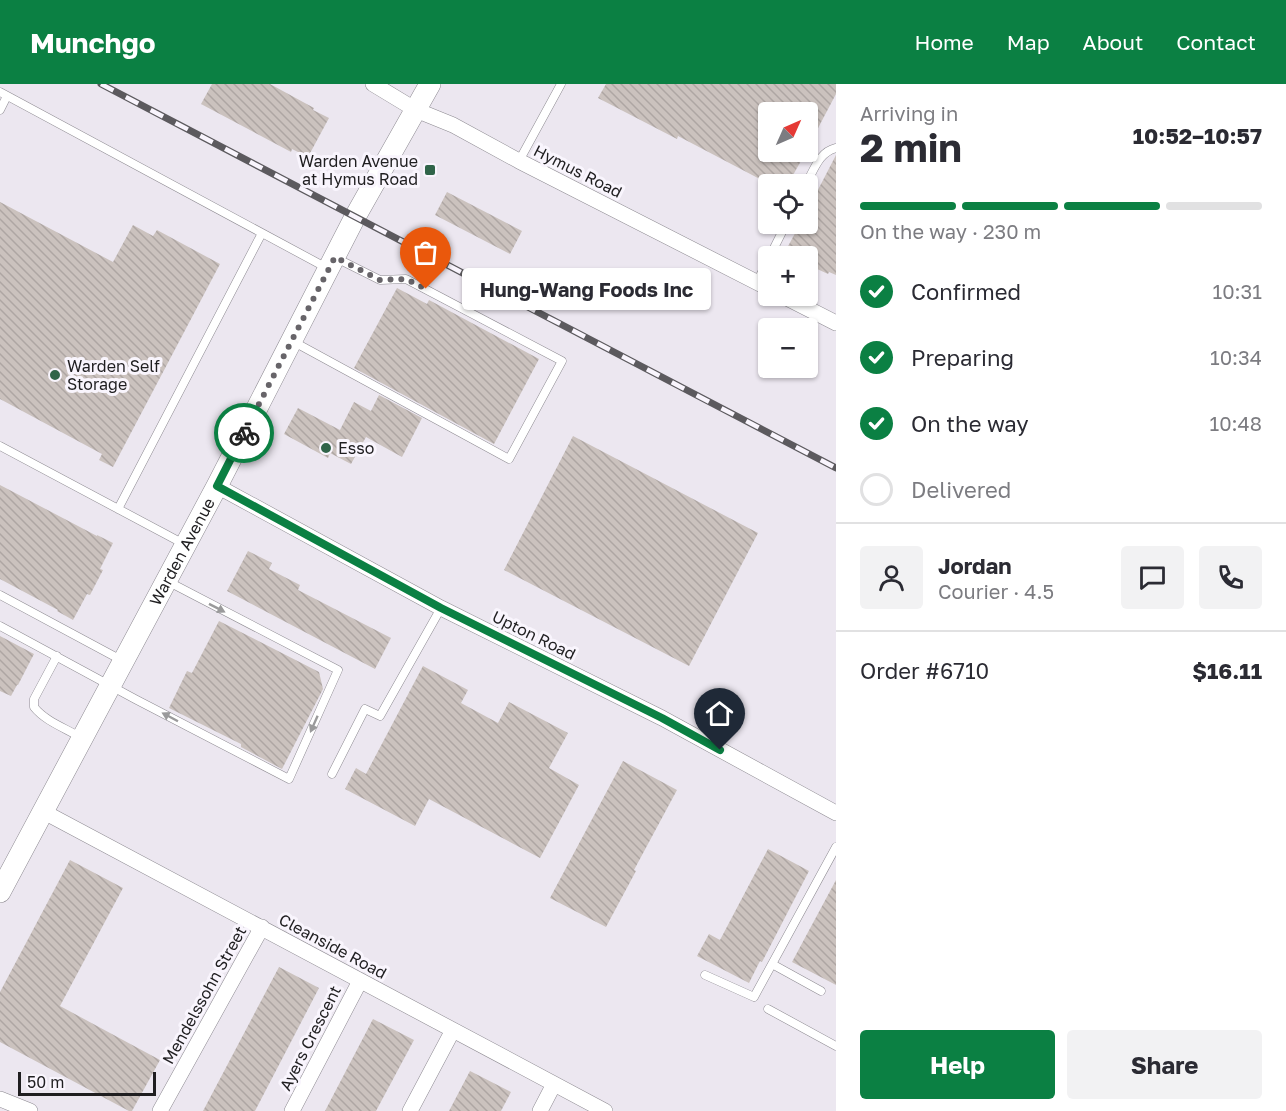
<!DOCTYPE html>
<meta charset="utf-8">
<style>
:root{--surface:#fff;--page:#f2f2f3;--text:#2b2b33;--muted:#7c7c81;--line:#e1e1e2;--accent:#0b8043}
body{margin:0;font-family:"Golos Text",sans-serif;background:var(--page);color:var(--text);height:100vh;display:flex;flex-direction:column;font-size:22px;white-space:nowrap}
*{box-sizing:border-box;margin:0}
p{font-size:20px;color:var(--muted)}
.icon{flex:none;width:33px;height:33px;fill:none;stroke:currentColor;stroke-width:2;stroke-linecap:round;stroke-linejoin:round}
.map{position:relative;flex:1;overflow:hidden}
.side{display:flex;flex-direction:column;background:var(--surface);width:450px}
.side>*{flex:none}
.needle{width:39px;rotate:45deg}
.buttons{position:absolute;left:758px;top:18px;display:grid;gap:12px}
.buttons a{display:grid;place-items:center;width:60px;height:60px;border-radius:6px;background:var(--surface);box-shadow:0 2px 4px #0004;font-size:30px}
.scale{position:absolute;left:18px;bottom:15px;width:138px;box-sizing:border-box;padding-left:6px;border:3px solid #1f1e20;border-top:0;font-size:16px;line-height:21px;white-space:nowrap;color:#1f1e20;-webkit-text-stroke:4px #f9f5fd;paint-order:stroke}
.pin{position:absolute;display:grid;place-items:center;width:51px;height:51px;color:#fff;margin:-62px -26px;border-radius:50% 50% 50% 0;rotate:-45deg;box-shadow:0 0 6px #0007}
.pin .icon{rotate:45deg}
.courier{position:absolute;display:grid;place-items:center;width:60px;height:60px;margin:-30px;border:4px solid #0b8043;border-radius:50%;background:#fff;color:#222;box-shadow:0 2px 8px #0007}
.bubble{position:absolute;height:42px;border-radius:6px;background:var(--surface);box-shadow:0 2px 4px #0004;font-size:20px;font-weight:700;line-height:42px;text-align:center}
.head em{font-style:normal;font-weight:700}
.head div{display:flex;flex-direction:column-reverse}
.head{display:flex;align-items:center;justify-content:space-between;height:102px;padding:0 24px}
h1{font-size:39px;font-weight:700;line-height:45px}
.bar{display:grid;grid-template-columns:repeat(4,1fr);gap:9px 6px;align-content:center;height:72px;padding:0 24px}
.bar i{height:8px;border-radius:4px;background:var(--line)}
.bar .active{background:var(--accent)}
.bar p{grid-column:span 4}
.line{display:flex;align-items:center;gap:15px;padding:0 24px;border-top:2px solid var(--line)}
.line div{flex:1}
.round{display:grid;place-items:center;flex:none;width:63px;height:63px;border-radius:6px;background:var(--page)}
ol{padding:0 24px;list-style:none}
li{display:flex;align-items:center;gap:18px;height:66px}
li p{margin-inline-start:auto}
li .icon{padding:6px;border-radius:50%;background:var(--accent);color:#fff;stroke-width:4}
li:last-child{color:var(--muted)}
li i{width:33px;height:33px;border:3px solid var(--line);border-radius:50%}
.cta{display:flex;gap:12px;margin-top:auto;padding:12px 24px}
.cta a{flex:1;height:69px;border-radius:6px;background:var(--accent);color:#fff;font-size:24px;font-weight:700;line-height:69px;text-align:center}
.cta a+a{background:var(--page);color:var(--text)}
header{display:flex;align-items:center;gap:36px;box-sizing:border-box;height:84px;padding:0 30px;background:var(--accent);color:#fff}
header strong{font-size:28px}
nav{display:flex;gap:33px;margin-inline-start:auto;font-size:21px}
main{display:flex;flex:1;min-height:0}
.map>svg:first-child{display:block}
.building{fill:url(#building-back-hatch)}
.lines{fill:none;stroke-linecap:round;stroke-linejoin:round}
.lane-casing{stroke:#8d8a91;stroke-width:9}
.street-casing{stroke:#8d8a91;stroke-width:16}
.secondary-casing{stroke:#8d8a91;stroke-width:22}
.lane{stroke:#fff;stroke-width:8}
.street{stroke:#fff;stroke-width:15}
.secondary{stroke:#fff;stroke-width:21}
.rail-casing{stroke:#5c5a5e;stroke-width:7}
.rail{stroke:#f9f5fd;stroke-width:4.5;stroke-dasharray:14;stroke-linecap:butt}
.oneway{fill:#9a9a9b}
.done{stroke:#676469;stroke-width:6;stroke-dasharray:0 10.8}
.route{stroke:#0b8043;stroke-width:8}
.poi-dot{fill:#306449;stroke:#f9f5fd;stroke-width:2}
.labels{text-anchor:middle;stroke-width:6;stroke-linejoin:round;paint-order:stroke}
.poi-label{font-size:16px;fill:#1f1e20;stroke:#f9f5fd;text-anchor:start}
.street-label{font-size:16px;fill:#1f1e20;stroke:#f9f5fd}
</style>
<header>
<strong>Munchgo</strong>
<nav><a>Home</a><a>Map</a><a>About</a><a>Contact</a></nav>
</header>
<main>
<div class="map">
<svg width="836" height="1027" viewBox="0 0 836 1027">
<defs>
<pattern id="building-back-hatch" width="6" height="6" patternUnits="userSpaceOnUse" patternTransform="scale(1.5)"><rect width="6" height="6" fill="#cbc2be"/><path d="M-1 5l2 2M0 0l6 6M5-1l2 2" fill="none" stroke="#aea6a3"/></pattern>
</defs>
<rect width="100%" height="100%" fill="#ece7f0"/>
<path class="building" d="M 212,0 L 270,0 L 314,24 L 313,26 L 329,34 L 308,73 L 292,65 L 291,68 L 201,20 Z
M 606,0 L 836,0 L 836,10 L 807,65 L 807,28 L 768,28 L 768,68 L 806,68 L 788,100 L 769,100 L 678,52 L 677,55 L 598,14 Z
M 836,71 L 836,191 L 829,188 L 828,190 L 815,184 L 816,181 L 807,176 L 807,172 L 800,172 L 786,166 L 800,140 L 807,140 L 807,127 Z
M 447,108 L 522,147 L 510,170 L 435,131 Z
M 0,118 L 113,178 L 133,141 L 153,152 L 157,146 L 220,180 L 113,383 L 99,376 L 102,370 L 0,315 Z
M 397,204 L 427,220 L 429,216 L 539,275 L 494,360 L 354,284 Z
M 379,311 L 422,334 L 402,373 L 366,353 L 351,380 L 330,369 L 328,374 L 284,350 L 298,324 L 340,346 L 354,318 L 371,327 Z
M 573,352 L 758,449 L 689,582 L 504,486 Z
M 0,401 L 97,452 L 97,451 L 113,459 L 100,485 L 103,486 L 90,511 L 87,510 L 73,536 L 57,527 L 58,526 L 0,495 Z
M 248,467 L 272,479 L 269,485 L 300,501 L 298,506 L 391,554 L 375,585 L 227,507 Z
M 219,537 L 319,588 L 323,605 L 282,685 L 241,663 L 241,660 L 169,624 L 187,587 L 192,589 Z
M 0,552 L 34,570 L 18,601 L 17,601 L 11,612 L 0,607 Z
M 423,582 L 468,606 L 461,619 L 498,639 L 509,618 L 568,649 L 549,684 L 579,701 L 540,774 L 429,715 L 415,742 L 345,705 L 356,684 L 366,690 Z
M 623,677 L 677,706 L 634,786 L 636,787 L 606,843 L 550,814 Z
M 768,765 L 809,787 L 762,878 L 760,877 L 749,899 L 697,872 L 709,850 L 720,856 Z
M 70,776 L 123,804 L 60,922 L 160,976 L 132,1027 L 129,1027 L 0,958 L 0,908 Z
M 836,796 L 836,901 L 792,878 Z
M 279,883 L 319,904 L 255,1027 L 203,1027 Z
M 373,935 L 414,956 L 376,1027 L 325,1027 Z
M 470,987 L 511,1008 L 501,1027 L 449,1027 Z"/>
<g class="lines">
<defs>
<path id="lane" d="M 0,8 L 327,184
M 0,26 L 7,12
M 519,77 L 561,0
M 806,100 C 814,86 819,68 836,64
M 770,172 L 786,140
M 757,198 L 768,176
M 294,258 L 509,375 L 562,277 L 406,195 L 380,196 L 336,174
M 0,362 L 184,460
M 118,425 L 262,149
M 0,511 L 123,577
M 0,542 L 135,615 L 289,695 L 338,586 L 167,497
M 57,572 L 34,615 L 34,623 C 45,637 65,644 80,653
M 332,690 L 365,625 L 380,632 L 441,524
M 772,880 L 821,907
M 705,891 L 754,913 L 836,763
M 768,925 L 836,962"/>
<path id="street" d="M 373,0 L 416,26 L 453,41 L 519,77 L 768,204
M 783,212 L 836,239
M 217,402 L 441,524 L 662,634 L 836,729
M 44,728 L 605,1027
M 0,1015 L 30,1027
M 160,1027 L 262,843
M 292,1027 L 360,897
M 410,1027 L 453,946
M 540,1027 L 554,1000"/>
<g id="secondary">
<path id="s1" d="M 0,808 L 217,402 L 355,133 L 430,0"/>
</g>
</defs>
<use href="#lane" class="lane-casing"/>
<use href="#street" class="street-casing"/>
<use href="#secondary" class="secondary-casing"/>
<use href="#lane" class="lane"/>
<use href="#street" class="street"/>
<use href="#secondary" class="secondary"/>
<defs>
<path id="rail" d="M 101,0 L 836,384"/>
</defs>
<use href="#rail" class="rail-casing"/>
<use href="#rail" class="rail"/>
</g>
<defs><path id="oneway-solid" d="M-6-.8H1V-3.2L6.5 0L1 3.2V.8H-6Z" transform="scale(1.5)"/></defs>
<g class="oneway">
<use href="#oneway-solid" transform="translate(217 524) rotate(27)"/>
<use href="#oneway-solid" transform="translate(170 633) rotate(-152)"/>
<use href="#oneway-solid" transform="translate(314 640) rotate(114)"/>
</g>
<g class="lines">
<path class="done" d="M 244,349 L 335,173 L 380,196 L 406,195 L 426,205"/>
<path class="route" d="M 244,349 L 217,402 L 441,524 L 662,634 L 720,666"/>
</g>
<g class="poi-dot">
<rect x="424" y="80" width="12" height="12" rx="3"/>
<circle cx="55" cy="291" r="6"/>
<circle cx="326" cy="364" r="6"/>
</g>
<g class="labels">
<g class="poi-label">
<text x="418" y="83" text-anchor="end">Warden Avenue<tspan x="418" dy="18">at Hymus Road</tspan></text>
<text x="67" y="288">Warden Self<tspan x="67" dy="18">Storage</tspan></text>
<text x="338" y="370">Esso</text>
</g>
<g class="street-label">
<text transform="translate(578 87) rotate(27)" y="6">Hymus Road</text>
<text dy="6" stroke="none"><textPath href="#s1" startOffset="386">Warden Avenue</textPath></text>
<text transform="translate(534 551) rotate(26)" y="6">Upton Road</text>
<text transform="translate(333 862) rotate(28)" y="6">Cleanside Road</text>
<text transform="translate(204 911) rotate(-61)" y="6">Mendelssohn Street</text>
<text transform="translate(310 954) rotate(-63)" y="6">Ayers Crescent</text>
</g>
</g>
</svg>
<div class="buttons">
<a><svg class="needle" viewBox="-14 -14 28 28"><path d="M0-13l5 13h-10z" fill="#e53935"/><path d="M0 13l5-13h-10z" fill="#7c7c81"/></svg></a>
<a><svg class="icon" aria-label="locate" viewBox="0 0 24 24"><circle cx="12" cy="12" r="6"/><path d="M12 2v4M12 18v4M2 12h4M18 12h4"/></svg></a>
<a>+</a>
<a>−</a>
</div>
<div class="scale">50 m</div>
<div class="pin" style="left:426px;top:205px;background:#ea580c"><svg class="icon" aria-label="bag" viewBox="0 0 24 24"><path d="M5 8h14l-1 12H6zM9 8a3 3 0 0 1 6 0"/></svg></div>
<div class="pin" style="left:720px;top:666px;background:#1f2937"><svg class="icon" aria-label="home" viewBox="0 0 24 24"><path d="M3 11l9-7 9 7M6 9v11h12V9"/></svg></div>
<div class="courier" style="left:244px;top:349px"><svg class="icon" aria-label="bike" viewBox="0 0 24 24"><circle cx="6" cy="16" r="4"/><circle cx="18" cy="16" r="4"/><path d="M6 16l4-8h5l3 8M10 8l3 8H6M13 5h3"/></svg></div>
<div class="bubble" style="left:462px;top:184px;width:249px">Hung-Wang Foods Inc</div>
</div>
<section class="side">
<div class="head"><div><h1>2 min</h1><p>Arriving in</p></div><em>10:52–10:57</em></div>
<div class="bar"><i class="active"></i><i class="active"></i><i class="active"></i><i></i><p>On the way · 230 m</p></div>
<ol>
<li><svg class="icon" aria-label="check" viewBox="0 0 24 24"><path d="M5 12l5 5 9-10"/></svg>Confirmed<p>10:31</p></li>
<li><svg class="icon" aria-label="check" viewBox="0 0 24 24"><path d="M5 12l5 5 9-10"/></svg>Preparing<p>10:34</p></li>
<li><svg class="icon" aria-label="check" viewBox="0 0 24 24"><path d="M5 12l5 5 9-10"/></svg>On the way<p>10:48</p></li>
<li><i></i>Delivered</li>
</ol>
<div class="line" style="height:108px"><a class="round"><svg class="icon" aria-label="person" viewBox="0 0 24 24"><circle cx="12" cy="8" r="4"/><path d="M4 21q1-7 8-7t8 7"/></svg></a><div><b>Jordan</b><p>Courier · 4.5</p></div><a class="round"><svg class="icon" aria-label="chat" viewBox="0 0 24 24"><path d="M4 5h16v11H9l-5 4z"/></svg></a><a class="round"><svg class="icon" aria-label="phone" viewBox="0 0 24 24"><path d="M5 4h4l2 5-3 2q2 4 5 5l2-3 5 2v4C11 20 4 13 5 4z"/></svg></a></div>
<div class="line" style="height:78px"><div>Order #6710</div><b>$16.11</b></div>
<div class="cta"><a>Help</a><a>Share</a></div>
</section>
</main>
